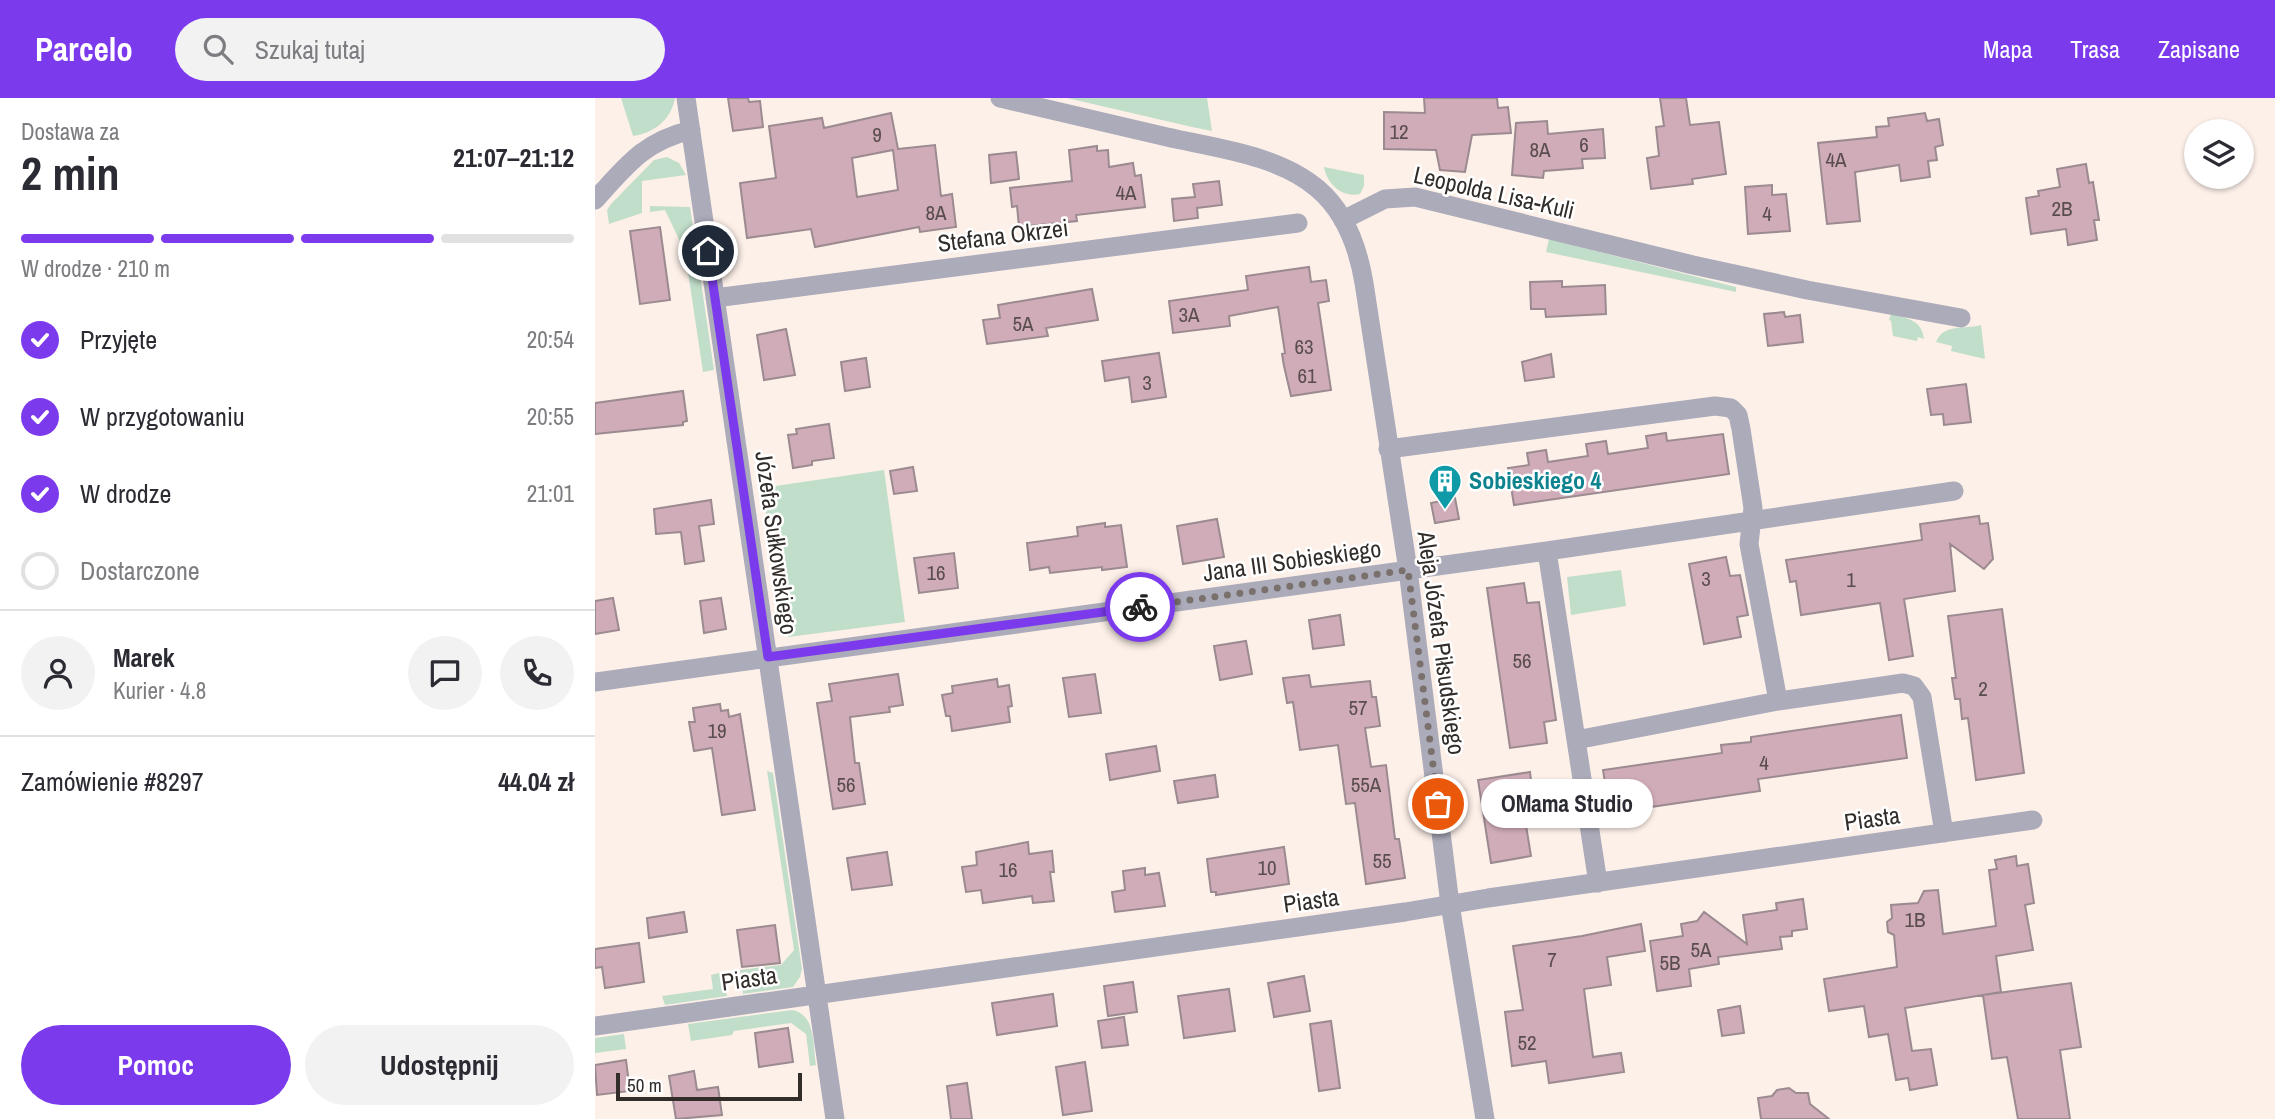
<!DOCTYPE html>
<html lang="pl">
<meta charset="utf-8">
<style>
:root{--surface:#fff;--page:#f2f2f3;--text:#2b2b33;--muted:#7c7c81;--line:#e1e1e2;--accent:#7c3aed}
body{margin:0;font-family:"Archivo Narrow",sans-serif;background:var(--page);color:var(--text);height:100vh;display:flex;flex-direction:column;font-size:26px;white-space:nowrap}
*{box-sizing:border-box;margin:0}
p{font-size:23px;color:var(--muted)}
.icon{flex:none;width:38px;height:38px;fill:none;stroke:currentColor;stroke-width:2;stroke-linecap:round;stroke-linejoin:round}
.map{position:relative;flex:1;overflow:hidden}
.sheet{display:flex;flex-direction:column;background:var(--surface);width:595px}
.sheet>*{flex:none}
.fabs{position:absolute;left:1589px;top:21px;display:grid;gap:14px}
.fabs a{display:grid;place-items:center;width:70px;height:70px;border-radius:50%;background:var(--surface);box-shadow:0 2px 5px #0004;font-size:35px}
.scale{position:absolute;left:21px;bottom:18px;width:186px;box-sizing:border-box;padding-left:7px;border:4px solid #332d2a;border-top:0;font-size:19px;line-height:24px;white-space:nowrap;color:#332d2a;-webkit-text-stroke:5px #fff;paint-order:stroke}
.pin{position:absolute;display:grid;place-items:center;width:60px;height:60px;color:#fff;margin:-30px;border:4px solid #fff;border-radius:50%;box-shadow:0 2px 7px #0007}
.courier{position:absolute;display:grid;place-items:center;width:70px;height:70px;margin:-35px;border:5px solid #7c3aed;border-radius:50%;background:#fff;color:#222;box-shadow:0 2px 9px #0007}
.bubble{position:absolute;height:49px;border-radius:24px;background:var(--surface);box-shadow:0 2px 5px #0004;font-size:23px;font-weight:800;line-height:49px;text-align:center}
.overview em{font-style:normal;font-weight:800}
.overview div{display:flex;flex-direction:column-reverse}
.overview{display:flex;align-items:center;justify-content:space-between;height:119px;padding:0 21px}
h1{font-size:46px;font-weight:800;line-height:52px}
.bar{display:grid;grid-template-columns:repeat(4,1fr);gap:10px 7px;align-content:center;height:84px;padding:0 21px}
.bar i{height:9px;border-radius:5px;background:var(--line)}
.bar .on{background:var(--accent)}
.bar p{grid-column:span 4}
.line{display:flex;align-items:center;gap:18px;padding:0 21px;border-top:2px solid var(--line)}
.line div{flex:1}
.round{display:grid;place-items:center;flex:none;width:74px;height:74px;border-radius:37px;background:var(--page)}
ol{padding:0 21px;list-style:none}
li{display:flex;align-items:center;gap:21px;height:77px}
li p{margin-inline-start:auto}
li .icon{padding:7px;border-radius:50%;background:var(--accent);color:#fff;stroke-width:4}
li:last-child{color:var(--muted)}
li i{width:38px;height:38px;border:4px solid var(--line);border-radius:50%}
.primary-button{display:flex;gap:14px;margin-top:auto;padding:14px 21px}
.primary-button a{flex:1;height:80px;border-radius:42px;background:var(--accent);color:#fff;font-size:28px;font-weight:800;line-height:80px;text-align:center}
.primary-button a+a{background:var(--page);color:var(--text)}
header{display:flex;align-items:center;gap:42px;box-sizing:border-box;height:98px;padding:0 35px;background:var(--accent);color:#fff}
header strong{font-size:33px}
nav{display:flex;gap:38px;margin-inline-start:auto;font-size:24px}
.search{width:490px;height:63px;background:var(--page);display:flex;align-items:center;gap:18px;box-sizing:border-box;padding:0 24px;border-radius:38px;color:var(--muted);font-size:26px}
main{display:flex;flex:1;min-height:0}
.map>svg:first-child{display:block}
.green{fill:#c1deca}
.building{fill:#d0acb8;stroke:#9b8a90;stroke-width:2;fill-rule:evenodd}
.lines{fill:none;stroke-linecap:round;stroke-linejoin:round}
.minor{stroke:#ababba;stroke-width:19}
.tertiary{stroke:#ababba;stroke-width:19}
.done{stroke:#7a716d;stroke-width:7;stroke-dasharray:0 12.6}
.route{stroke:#7c3aed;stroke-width:9}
.labels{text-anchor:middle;stroke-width:5;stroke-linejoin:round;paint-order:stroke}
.number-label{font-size:21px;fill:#5a4d4e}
.street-label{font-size:24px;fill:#332d2a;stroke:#fff}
.culture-label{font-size:24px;font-weight:bold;fill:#0d838f;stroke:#fff;text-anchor:start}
</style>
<header>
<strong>Parcelo</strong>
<div class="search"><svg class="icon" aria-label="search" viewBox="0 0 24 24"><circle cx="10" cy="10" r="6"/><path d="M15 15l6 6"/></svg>Szukaj tutaj</div>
<nav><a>Mapa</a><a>Trasa</a><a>Zapisane</a></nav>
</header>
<main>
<section class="sheet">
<div class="overview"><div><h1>2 min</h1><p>Dostawa za</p></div><em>21:07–21:12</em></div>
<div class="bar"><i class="on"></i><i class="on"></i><i class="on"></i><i></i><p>W drodze · 210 m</p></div>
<ol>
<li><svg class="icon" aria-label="check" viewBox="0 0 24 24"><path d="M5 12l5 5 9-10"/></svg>Przyjęte<p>20:54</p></li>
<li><svg class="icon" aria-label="check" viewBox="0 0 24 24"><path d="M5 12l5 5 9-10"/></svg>W przygotowaniu<p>20:55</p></li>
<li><svg class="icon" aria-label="check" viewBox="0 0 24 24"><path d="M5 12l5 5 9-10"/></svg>W drodze<p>21:01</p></li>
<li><i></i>Dostarczone</li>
</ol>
<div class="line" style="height:126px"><a class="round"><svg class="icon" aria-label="person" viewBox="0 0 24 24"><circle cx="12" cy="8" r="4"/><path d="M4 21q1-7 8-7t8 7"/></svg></a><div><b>Marek</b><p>Kurier · 4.8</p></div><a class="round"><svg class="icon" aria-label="chat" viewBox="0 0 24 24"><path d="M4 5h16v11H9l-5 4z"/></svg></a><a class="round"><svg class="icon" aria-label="phone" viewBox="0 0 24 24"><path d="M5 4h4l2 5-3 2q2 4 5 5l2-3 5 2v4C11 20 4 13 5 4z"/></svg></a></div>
<div class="line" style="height:91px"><div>Zamówienie #8297</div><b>44.04 zł</b></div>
<div class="primary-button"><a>Pomoc</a><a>Udostępnij</a></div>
</section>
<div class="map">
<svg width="1680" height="1021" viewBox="0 0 1680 1021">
<rect width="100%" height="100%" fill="#fdf0e9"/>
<path class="green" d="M 26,0 L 80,0 C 76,22 59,35 38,38 Z
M 472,0 L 612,0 L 617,33 L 597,29 Z
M 72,59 L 84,65 L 91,77 L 47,83 L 47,115 L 14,126 L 12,112 L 16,106 L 59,62 Z
M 729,69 L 769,77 L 769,88 L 765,96 C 747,100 732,86 729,69 Z
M 55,108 L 95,109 L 119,272 L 108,274 L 90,154 L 70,112 L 55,114 Z
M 954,141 L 1141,189 L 1141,194 L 951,154 Z
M 1296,216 C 1312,220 1327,222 1329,241 L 1323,239 L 1322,243 L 1298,238 L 1296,223 L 1294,222 Z
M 1386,227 L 1390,261 L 1356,253 L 1357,248 L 1341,244 C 1349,225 1369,232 1386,227 Z
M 289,372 L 310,524 L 193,539 L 188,532 L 167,390 Z
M 1026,472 L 1031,508 L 976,517 L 972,479 Z
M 172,673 L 178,675 L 207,871 L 205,879 L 198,889 L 148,896 L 145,872 L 186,867 L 199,852 Z
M 128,874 L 132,898 L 70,907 L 67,898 L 118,891 L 116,877 Z
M 197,912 C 221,916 218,948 221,967 L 215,968 L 211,936 L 196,925 L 139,933 L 137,937 L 96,943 L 93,926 Z
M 29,936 L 31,951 L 0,955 L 0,940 Z"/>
<path class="building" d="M 133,0 L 153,0 L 154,4 L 165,3 L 168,29 L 138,33 Z
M 829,0 L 902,0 L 903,10 L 913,9 L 916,35 L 877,37 L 870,74 L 845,72 L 841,52 L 789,51 L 789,14 L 830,15 Z
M 1065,0 L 1091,0 L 1095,27 L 1124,24 L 1131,76 L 1097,81 L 1098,86 L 1056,91 L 1052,60 L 1064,58 L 1061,29 L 1069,28 Z
M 296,15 L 303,51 L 340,47 L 346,98 L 357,96 L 361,129 L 325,134 L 324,129 L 220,149 L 216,131 L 152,140 L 145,85 L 181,80 L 174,28 L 227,20 L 229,30 ZM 298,52 L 303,92 L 262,99 L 257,60 Z
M 1330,15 L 1332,23 L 1344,21 L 1348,47 L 1340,49 L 1342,62 L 1333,63 L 1335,79 L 1306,83 L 1304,67 L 1260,74 L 1265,123 L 1232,126 L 1223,45 L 1282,39 L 1281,29 L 1294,28 L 1293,20 Z
M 952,23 L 953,36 L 1008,31 L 1010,60 L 987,61 L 988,70 L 949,73 L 948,80 L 917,77 L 921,25 Z
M 502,48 L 502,53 L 513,52 L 514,69 L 538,65 L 540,78 L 546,77 L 550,109 L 481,117 L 482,123 L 424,129 L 422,108 L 417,109 L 415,90 L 477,83 L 474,52 Z
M 421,54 L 424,81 L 396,85 L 394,57 Z
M 1491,66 L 1494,85 L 1498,84 L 1504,122 L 1499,122 L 1502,142 L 1473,147 L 1471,131 L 1436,136 L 1431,100 L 1444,98 L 1443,93 L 1465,89 L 1462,71 Z
M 624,83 L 627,107 L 602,110 L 603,120 L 579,123 L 577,101 L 600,99 L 598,86 Z
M 1177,87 L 1177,97 L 1191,96 L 1195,133 L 1153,136 L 1150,89 Z
M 65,129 L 75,202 L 45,206 L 35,133 Z
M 714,169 L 716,184 L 731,182 L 734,203 L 723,205 L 736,292 L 696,298 L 689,268 L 687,256 L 690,255 L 683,209 L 634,218 L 635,228 L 578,235 L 574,203 L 653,192 L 651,178 Z
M 967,183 L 967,189 L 1010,187 L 1011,216 L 951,219 L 950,211 L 936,211 L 935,184 Z
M 497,191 L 503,222 L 451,230 L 453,238 L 392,246 L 388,222 L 405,220 L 403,207 Z
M 1189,214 L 1190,219 L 1205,217 L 1208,244 L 1173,248 L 1169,216 Z
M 191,231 L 200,277 L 169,282 L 162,237 Z
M 564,255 L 571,299 L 537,304 L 534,279 L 510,283 L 507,263 Z
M 956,256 L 959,279 L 930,283 L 927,264 Z
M 271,260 L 275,289 L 250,293 L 246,264 Z
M 1371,286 L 1376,324 L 1349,327 L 1348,316 L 1336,317 L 1332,291 Z
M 88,293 L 92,323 L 88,324 L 88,327 L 0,336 L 0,305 Z
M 234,326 L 239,360 L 217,363 L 217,367 L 198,370 L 193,337 L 202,336 L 201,331 Z
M 1071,335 L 1072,343 L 1128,336 L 1134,376 L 919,407 L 913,370 L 934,367 L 932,355 L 951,352 L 953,364 L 993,358 L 991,346 L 1011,343 L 1013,356 L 1053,350 L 1051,338 Z
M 318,369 L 322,393 L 299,396 L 295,373 Z
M 860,400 L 864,421 L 840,425 L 836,405 Z
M 116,402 L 119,426 L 104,428 L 109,463 L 90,466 L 86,434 L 61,436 L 59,411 Z
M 1384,418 L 1385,426 L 1393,425 L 1398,461 L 1389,471 L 1355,446 L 1360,493 L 1309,501 L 1318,558 L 1294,562 L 1285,505 L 1206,517 L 1201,483 L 1195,484 L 1191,462 L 1327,442 L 1325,426 Z
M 622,421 L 629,459 L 588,466 L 582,428 Z
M 510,425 L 510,429 L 526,427 L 532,469 L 507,472 L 507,469 L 455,475 L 454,469 L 435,472 L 432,445 L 483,438 L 482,429 Z
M 359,455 L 363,490 L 324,495 L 319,460 Z
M 1131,459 L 1135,478 L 1145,477 L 1153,517 L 1142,519 L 1146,539 L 1109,546 L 1094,466 Z
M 929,485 L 932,505 L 944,504 L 961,622 L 949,624 L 952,645 L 915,650 L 892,490 Z
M 18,500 L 24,532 L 0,536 L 0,503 Z
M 126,500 L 131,531 L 109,535 L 105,503 Z
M 1407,511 L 1429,675 L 1381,682 L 1373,620 L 1367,621 L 1365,601 L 1360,601 L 1357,580 L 1361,580 L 1353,518 Z
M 745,517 L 749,547 L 718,551 L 714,522 Z
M 651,543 L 657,576 L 625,582 L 619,548 Z
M 303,576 L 308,607 L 294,609 L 295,614 L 255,619 L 260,665 L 264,665 L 270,706 L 238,711 L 222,605 L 237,603 L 234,586 Z
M 500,576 L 506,615 L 474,619 L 468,580 Z
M 714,577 L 716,589 L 775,583 L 777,599 L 781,599 L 785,628 L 770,630 L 776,669 L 791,667 L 800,741 L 804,741 L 810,780 L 771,786 L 760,705 L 751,706 L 743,647 L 705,652 L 698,604 L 692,605 L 688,580 Z
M 402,581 L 403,589 L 414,587 L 417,608 L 413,609 L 415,624 L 357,633 L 355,618 L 351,618 L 347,597 L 358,595 L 357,588 Z
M 125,606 L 126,613 L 133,612 L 134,619 L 145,616 L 160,712 L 127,717 L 117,650 L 99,653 L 94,624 L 100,624 L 98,610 Z
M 1306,617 L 1312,660 L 1163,681 L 1165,693 L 1015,715 L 1008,672 L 1127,655 L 1126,647 L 1156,644 L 1156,639 Z
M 561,648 L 565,673 L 515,682 L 511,656 Z
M 935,674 L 939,707 L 928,709 L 936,758 L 896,765 L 883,682 Z
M 620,677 L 623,699 L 583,705 L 579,683 Z
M 433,744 L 434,756 L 457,753 L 459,774 L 455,774 L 459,803 L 438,805 L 437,798 L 388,805 L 386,792 L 371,794 L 367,769 L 382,767 L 381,754 Z
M 689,749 L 694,786 L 621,797 L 621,794 L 616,794 L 612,761 Z
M 292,754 L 297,787 L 257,792 L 252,760 Z
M 1421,758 L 1422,768 L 1433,766 L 1439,805 L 1430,807 L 1438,852 L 1401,858 L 1406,894 L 1310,910 L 1317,953 L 1336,951 L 1342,987 L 1315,992 L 1313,980 L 1301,982 L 1293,936 L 1274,939 L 1269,908 L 1234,913 L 1229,881 L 1302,869 L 1299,837 L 1293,834 L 1292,824 L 1297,820 L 1296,807 L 1323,805 L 1329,793 L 1343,792 L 1348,836 L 1401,828 L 1394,772 L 1402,771 L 1400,762 Z
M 550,770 L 550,777 L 564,775 L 570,808 L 520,814 L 517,794 L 530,792 L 528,773 Z
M 1208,801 L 1212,831 L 1197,833 L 1197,838 L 1185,839 L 1187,851 L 1123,859 L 1124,866 L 1094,871 L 1096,888 L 1062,893 L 1055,843 L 1088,838 L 1086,826 L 1102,823 L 1109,814 L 1152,846 L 1148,817 L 1182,812 L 1181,805 Z
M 89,814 L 92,834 L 54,840 L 52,820 Z
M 1046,826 L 1050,853 L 1012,859 L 1016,887 L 989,891 L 998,959 L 1026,955 L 1029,974 L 954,985 L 951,963 L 917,968 L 910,914 L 928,912 L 918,848 L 987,838 Z
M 180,827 L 185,865 L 147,869 L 142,832 Z
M 44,845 L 49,884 L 10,890 L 7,869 L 0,870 L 0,851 Z
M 709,878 L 715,913 L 679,919 L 673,885 Z
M 538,884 L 542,914 L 513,918 L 509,888 Z
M 1476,885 L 1486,949 L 1465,952 L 1475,1021 L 1423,1021 L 1412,959 L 1397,961 L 1388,897 Z
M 634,891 L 640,933 L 589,940 L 583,898 Z
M 458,896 L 462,928 L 402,937 L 397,905 Z
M 1145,908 L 1149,935 L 1127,938 L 1123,912 Z
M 529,919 L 533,947 L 507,950 L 503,923 Z
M 736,923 L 745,990 L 724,993 L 715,926 Z
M 193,930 L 198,964 L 164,969 L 160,935 Z
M 31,962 L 35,993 L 2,997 L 0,967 Z
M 490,964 L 497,1013 L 468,1017 L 461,969 Z
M 99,973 L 102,992 L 123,989 L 127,1017 L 81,1021 L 74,978 Z
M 372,985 L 377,1021 L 356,1021 L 352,988 Z
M 1194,990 L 1201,995 L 1213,995 L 1215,1006 L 1234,1021 L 1166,1021 L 1163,1000 L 1177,998 L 1182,992 Z"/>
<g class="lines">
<path class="minor" d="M 91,0 L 240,1021
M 0,102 C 32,67 48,44 96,32
M 748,122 L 790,101 L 820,99 L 1098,167 L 1212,192 L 1366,220
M 120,200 L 703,125
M 793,351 L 1120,308 L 1136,310 L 1143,317 L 1146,331 L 1158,410 L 1154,446 L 1183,603
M 952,453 L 1003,785
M 0,584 L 952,453 L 1359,393
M 981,642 L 1183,603 L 1308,585 L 1319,588 L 1327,599 L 1349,735
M 0,928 L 810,814 L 893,800 L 1438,722"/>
<path class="tertiary" d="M 405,0 C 461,13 516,26 572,39 C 620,50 684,57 723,91 C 751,115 763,149 769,185 L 813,472 L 855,806 L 890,1021"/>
</g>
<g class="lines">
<path class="done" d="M 545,509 L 813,472 L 843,706"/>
<path class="route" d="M 113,153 L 173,559 L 545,509"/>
</g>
<defs>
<symbol id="building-pin" viewBox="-11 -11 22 30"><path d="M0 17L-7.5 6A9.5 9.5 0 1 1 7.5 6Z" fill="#0f9aa8" stroke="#fff"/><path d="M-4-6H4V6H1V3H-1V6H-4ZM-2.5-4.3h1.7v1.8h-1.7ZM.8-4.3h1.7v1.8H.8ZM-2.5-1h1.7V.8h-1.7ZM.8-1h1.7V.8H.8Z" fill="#fff"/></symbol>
</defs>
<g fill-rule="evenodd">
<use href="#building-pin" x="831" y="364" width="38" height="52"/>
</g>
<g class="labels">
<g class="number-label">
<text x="804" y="41">12</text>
<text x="282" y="44">9</text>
<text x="989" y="54">6</text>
<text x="945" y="59">8A</text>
<text x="1241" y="69">4A</text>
<text x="531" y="102">4A</text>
<text x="1467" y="118">2B</text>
<text x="341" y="122">8A</text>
<text x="1172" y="123">4</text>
<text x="594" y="224">3A</text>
<text x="428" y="233">5A</text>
<text x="709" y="256">63</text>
<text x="712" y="285">61</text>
<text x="552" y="292">3</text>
<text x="341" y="482">16</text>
<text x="1111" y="488">3</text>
<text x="1256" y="489">1</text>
<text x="927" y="570">56</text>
<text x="1388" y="598">2</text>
<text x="763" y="617">57</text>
<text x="122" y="640">19</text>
<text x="1169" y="672">4</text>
<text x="251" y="694">56</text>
<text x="771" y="694">55A</text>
<text x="787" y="770">55</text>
<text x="672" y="777">10</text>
<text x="413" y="779">16</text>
<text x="1320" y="829">1B</text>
<text x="1106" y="859">5A</text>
<text x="957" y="869">7</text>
<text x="1075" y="872">5B</text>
<text x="932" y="952">52</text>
</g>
<g class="street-label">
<text transform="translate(899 95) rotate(13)" y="8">Leopolda Lisa-Kuli</text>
<text transform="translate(408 138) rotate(-7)" y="8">Stefana Okrzei</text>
<text transform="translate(181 445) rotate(82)" y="8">Józefa Sułkowskiego</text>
<text transform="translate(697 463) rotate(-8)" y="8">Jana III Sobieskiego</text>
<text transform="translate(846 545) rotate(82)" y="8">Aleja Józefa Piłsudskiego</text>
<text transform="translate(1277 721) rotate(-8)" y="8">Piasta</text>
<text transform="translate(716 803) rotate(-8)" y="8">Piasta</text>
<text transform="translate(154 881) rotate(-8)" y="8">Piasta</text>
</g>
<g class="culture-label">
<text x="874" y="391">Sobieskiego 4</text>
</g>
</g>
</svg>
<div class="fabs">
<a><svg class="icon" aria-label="layers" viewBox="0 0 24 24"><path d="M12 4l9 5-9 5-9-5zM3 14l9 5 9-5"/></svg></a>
</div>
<div class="scale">50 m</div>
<div class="pin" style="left:843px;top:706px;background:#ea580c"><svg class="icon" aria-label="bag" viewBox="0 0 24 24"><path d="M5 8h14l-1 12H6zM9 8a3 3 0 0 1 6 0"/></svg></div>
<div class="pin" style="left:113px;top:153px;background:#1f2937"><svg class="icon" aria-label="home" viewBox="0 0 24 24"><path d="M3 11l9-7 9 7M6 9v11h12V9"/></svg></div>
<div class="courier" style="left:545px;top:509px"><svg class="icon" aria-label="bike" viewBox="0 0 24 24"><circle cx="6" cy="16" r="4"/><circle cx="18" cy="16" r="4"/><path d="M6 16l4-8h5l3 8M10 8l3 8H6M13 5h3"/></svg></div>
<div class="bubble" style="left:886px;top:681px;width:172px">OMama Studio</div>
</div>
</main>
